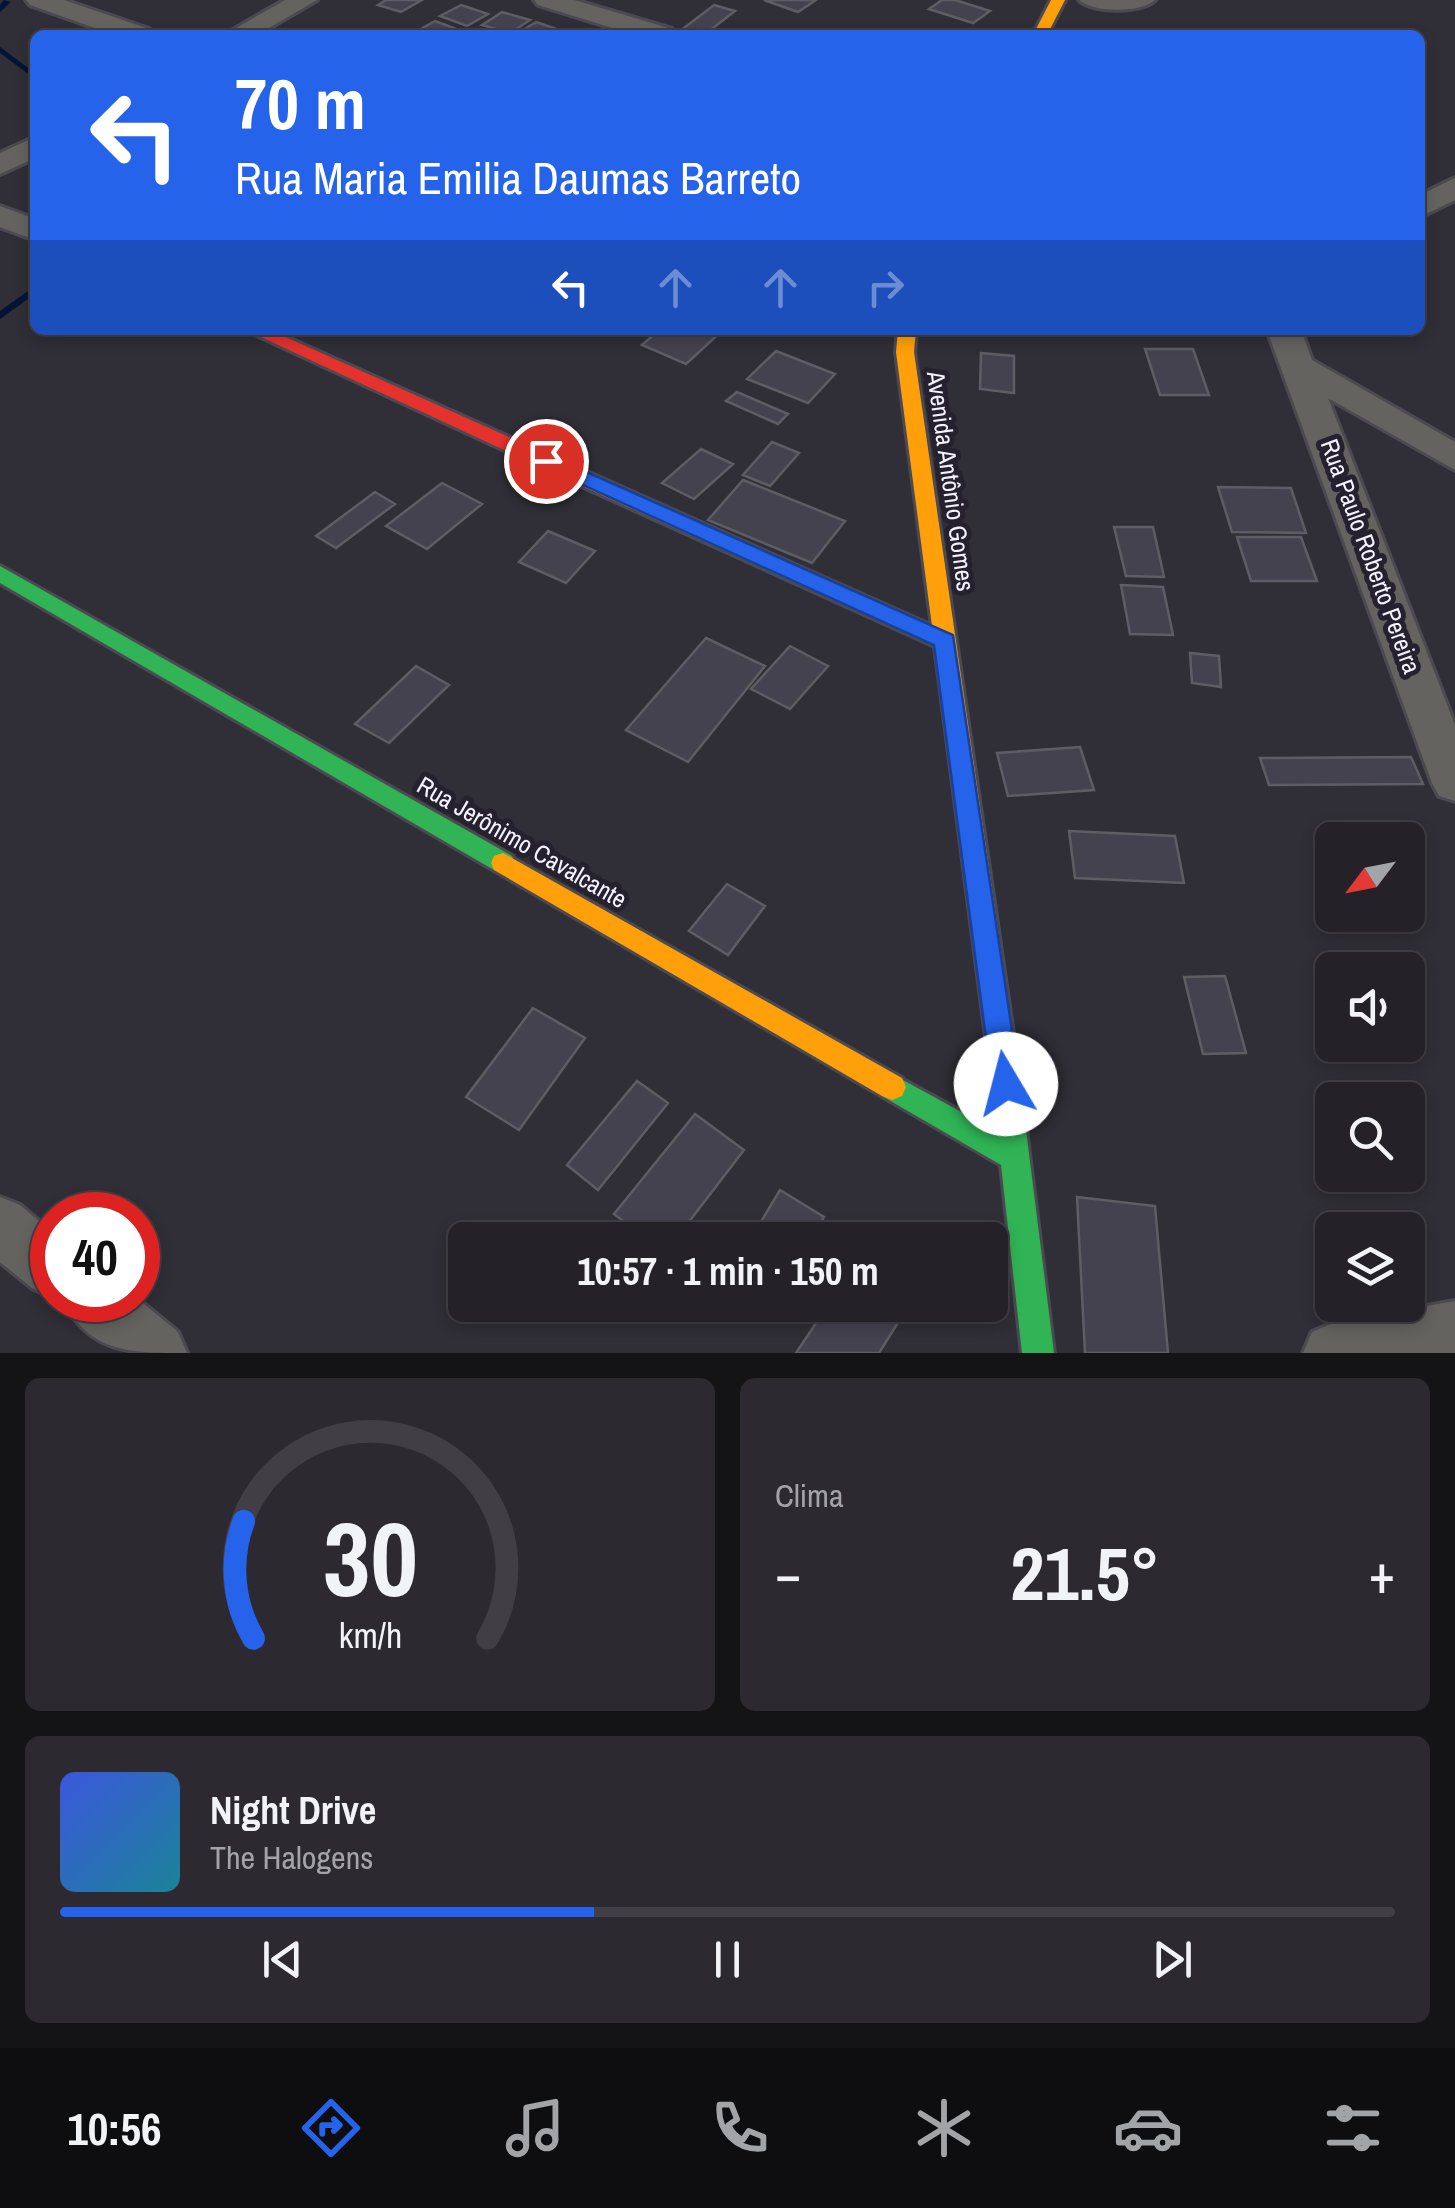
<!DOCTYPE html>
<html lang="pt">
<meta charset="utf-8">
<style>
:root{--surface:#242228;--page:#2c2a30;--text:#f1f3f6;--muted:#a3a4a8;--line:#413f45;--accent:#2563eb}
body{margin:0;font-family:"Archivo Narrow",sans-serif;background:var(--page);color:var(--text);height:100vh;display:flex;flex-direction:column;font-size:38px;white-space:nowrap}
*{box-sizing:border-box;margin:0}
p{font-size:32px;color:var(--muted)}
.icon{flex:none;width:55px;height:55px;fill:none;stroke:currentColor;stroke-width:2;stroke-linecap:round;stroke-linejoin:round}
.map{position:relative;height:1353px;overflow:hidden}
.sheet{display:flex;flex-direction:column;gap:25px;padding:25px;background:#141316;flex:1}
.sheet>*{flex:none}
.guide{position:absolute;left:30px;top:30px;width:1395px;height:305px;border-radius:15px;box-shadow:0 5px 15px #0003,0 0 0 2px var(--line);background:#2563eb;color:#fff;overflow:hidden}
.needle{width:65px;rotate:238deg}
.controls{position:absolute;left:1315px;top:822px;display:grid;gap:20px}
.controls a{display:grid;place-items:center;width:110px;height:110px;border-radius:15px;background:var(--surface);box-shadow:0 5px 15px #0003,0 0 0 2px var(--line);font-size:50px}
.speed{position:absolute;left:30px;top:1192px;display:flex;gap:20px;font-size:50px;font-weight:700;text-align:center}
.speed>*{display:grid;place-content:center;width:130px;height:130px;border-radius:50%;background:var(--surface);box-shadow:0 5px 15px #0003,0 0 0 2px var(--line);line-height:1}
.speed .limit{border:15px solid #d22;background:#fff;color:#111}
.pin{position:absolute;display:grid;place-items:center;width:85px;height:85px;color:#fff;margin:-42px;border:5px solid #fff;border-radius:50%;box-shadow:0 2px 10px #0007}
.me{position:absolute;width:110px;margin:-55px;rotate:352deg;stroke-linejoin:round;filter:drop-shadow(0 0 8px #0008)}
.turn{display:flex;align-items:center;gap:35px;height:210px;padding:0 40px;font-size:45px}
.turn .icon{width:130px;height:130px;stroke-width:2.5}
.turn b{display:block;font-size:70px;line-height:85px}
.lanes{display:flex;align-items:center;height:95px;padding:0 40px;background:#0003;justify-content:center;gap:50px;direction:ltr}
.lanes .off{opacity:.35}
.big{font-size:75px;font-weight:700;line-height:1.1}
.sheet .tile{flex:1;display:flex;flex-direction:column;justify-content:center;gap:15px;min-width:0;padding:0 35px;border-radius:15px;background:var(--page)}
.sheet .dial{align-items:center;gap:0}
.dial svg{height:260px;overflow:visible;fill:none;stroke:var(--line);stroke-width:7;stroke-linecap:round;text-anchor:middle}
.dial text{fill:var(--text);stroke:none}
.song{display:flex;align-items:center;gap:30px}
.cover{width:120px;height:120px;border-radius:15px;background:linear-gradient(135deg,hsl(230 70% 55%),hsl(190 70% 35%))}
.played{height:10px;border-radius:5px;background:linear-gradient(90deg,var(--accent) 40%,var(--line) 40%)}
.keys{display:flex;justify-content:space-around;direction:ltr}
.heat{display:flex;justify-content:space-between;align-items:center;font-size:55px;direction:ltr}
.sheet .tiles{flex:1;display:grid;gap:25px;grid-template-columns:1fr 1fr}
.tile:last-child{grid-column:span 2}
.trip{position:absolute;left:448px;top:1222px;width:560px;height:100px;border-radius:15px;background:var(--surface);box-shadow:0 5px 15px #0003,0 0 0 2px var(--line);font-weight:700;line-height:100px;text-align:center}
.tab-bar{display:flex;height:160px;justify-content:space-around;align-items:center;background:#0e0e10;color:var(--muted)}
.tab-bar .icon{width:70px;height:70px}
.tab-bar .selected{color:var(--accent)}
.tab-bar b{font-size:45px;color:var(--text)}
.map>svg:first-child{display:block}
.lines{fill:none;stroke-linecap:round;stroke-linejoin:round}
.stream{fill:#041438;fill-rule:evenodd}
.building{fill:#45424f;stroke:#5e5d63;stroke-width:2.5}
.street-casing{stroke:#4c4a51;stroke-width:6}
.fast-casing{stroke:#4c4a51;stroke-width:6}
.slow-casing{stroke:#4c4a51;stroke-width:6}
.jam-casing{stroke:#4c4a51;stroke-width:6}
.street{fill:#656360;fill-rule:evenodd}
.fast{fill:#30b455;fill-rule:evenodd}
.slow{fill:#ff9f0a;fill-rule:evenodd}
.jam{fill:#e5322d;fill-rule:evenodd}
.route{fill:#2563eb;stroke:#184099;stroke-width:2.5}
.labels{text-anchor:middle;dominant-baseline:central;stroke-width:10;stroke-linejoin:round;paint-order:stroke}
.street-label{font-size:25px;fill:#f5f3fd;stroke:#25212f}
</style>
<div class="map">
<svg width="1455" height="1353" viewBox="0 0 1455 1353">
<rect width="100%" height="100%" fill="#302e36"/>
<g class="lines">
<!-- stream -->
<path class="stream" d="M 4,0 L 11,2 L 0,12 L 0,5 Z
M 0,47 L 35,73 L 35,79 L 0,53 Z
M 35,286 L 35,294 L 0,319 L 0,311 Z"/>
</g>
<!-- building -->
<path class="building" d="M 386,0 L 422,0 L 401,12 L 378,5 Z
M 764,0 L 816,0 L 798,12 Z
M 942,0 L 955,0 L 990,11 L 973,23 L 929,9 Z
M 461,5 L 488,14 L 467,26 L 440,16 Z
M 714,5 L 735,11 L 704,35 L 680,31 Z
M 502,12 L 530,20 L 510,33 L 482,25 Z
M 435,21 L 459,30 L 450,35 L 410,35 Z
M 536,22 L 554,28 L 543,35 L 515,35 Z
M 659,330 L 723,330 L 686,364 L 642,345 Z
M 1145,349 L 1193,349 L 1209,395 L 1160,395 Z
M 776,351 L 835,374 L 808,403 L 747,379 Z
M 981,353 L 1014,356 L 1014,393 L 980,389 Z
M 737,392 L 788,414 L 778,424 L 726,401 Z
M 772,442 L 799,453 L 770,486 L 743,475 Z
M 701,449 L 733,464 L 694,499 L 662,483 Z
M 743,480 L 845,521 L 812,563 L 708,520 Z
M 442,483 L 482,504 L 427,549 L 386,526 Z
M 1218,487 L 1291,488 L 1306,533 L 1232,532 Z
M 375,492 L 395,504 L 336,548 L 316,536 Z
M 1114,527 L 1153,527 L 1164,577 L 1126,576 Z
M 548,531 L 595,551 L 566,583 L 519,562 Z
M 1237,537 L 1301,537 L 1317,581 L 1251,581 Z
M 1121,585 L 1163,587 L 1173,635 L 1130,634 Z
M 706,638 L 765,666 L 688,762 L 626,730 Z
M 790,646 L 828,666 L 790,709 L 751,689 Z
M 1190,653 L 1219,656 L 1221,687 L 1192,683 Z
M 416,666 L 449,685 L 389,743 L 355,724 Z
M 1080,747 L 1094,790 L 1008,796 L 997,753 Z
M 1411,757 L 1423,784 L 1269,785 L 1260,758 Z
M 1387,826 L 1393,840 L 1333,840 L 1328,827 Z
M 1069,831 L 1175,836 L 1184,883 L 1075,878 Z
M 727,884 L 765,906 L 728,955 L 689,931 Z
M 1225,976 L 1246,1053 L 1203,1054 L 1184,977 Z
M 533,1008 L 585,1038 L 519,1130 L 466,1097 Z
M 637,1081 L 668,1103 L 598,1190 L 567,1165 Z
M 695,1114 L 744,1150 L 675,1240 L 648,1240 L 614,1214 Z
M 780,1190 L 824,1217 L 811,1240 L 750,1240 Z
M 1077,1197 L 1155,1206 L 1168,1353 L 1085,1353 Z
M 828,1305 L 909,1305 L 879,1353 L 796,1353 Z"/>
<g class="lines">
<defs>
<path id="street" d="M 26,0 L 64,0 L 149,29 L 153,35 L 115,35 L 30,5 Z
M 285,0 L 317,0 L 257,35 L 224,35 Z
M 534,0 L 574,0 L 672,29 L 676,35 L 635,35 L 538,5 Z
M 1079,0 L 1155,0 C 1141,13 1093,13 1079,0 Z
M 35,137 L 35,158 L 0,174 L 0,153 Z
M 1455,178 L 1455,200 L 1420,217 L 1420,195 Z
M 0,206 L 35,219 L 35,240 L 0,227 Z
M 1267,330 L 1301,330 L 1312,360 L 1455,442 L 1455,470 L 1328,398 L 1455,725 L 1455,801 L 1439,796 L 1432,783 Z
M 0,1197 L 20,1205 L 52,1232 L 52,1297 L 32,1288 L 0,1262 Z
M 138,1299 L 178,1332 L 187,1353 C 130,1353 89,1353 63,1300 Z
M 1455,1301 L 1455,1353 L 1303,1353 L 1312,1332 L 1333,1323 Z"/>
<path id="fast" d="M 0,566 L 512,856 L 515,863 L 512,870 L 503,873 L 494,870 L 0,583 Z
M 1006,1069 L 1016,1073 L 1020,1082 L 1054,1353 L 1022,1353 L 1001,1165 L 882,1096 L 878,1087 L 882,1078 L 892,1074 L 998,1132 L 992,1082 L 996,1073 Z"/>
<path id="slow" d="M 1051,0 L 1065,0 L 1047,35 L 1033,35 Z
M 898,330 L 916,330 L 914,352 L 1020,1082 L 1016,1091 L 1006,1095 L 996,1091 L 992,1082 L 935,646 L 584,487 L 581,482 L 584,477 L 598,477 L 932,626 L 896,352 Z
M 503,853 L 902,1078 L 906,1087 L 902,1096 L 892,1100 L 882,1096 L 494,870 L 491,863 L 494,856 Z"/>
<path id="jam" d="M 246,330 L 270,330 L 598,477 L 601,482 L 598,487 L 584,487 Z"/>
</defs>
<!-- street casing -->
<use href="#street" class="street-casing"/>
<!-- fast casing -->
<use href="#fast" class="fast-casing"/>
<!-- slow casing -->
<use href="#slow" class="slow-casing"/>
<!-- jam casing -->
<use href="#jam" class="jam-casing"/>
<!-- street -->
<use href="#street" class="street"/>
<!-- fast -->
<use href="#fast" class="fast"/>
<!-- slow -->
<use href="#slow" class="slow"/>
<!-- jam -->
<use href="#jam" class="jam"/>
</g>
<!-- route -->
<path class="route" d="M 546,454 L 953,635 L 1020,1084 L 1016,1093 L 1006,1097 L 996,1093 L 992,1084 L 934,645 L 539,465 L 539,456 Z"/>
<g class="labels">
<!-- street labels -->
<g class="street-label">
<text transform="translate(951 481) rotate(82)">Avenida Antônio Gomes</text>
<text transform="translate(1371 556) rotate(70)">Rua Paulo Roberto Pereira</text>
<text transform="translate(522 842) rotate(30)">Rua Jerônimo Cavalcante</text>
</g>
</g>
</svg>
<div class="controls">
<a><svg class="needle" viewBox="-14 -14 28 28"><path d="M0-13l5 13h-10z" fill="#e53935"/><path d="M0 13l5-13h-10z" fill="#a3a4a8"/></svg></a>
<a><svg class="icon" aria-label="sound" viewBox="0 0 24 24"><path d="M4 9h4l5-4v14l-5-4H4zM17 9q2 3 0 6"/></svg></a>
<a><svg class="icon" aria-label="search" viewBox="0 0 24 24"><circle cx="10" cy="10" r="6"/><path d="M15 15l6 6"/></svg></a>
<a><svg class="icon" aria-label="layers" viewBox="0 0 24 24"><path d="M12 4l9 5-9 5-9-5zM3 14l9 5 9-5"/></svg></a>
</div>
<div class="speed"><div class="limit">40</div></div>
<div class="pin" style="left:546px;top:461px;background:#d93025"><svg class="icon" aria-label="arrive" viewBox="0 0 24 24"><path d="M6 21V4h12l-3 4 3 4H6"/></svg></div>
<svg class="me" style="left:1006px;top:1084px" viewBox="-20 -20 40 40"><circle r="19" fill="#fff"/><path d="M0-13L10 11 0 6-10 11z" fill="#2563eb"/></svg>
<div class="trip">10:57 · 1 min · 150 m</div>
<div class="guide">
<div class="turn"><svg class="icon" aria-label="left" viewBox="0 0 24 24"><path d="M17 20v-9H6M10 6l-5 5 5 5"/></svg><div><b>70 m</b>Rua Maria Emilia Daumas Barreto</div></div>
<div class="lanes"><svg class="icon" aria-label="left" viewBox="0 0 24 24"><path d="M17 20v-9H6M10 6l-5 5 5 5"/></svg><svg class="icon off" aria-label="ahead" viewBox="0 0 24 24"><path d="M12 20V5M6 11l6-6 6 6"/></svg><svg class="icon off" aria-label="ahead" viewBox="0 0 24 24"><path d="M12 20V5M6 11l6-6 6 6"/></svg><svg class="icon off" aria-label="right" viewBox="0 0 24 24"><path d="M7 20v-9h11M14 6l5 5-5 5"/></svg></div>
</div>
</div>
<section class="sheet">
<div class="tiles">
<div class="tile dial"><svg viewBox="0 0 100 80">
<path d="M14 69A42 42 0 1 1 86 69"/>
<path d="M14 69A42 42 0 0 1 11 33" stroke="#2563eb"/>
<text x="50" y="56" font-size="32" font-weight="700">30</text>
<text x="50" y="72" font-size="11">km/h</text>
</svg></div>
<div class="tile"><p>Clima</p>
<div class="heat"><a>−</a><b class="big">21.5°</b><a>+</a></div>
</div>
<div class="tile">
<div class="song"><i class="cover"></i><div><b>Night Drive</b><p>The Halogens</p></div></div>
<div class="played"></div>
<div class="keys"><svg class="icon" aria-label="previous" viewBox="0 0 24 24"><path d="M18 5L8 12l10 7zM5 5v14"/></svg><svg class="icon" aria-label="pause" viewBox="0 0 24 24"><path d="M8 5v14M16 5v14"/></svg><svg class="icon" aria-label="next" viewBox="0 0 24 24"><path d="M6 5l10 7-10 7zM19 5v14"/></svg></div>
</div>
</div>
</section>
<nav class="tab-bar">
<b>10:56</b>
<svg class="icon selected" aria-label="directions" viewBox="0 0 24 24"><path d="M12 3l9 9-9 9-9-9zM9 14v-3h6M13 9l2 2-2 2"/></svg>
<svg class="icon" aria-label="music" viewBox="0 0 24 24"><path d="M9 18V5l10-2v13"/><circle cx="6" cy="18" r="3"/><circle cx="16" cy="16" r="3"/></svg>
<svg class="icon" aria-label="phone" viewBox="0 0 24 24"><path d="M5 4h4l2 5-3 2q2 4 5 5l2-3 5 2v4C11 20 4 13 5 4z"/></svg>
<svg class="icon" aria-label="climate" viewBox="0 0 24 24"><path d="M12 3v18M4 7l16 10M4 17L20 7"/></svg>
<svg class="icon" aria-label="car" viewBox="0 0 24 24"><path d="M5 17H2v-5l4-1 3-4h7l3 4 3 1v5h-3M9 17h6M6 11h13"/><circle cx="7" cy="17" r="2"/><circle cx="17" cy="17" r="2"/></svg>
<svg class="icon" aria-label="filters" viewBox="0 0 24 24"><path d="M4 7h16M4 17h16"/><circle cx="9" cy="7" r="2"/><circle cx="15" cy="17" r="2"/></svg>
</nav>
